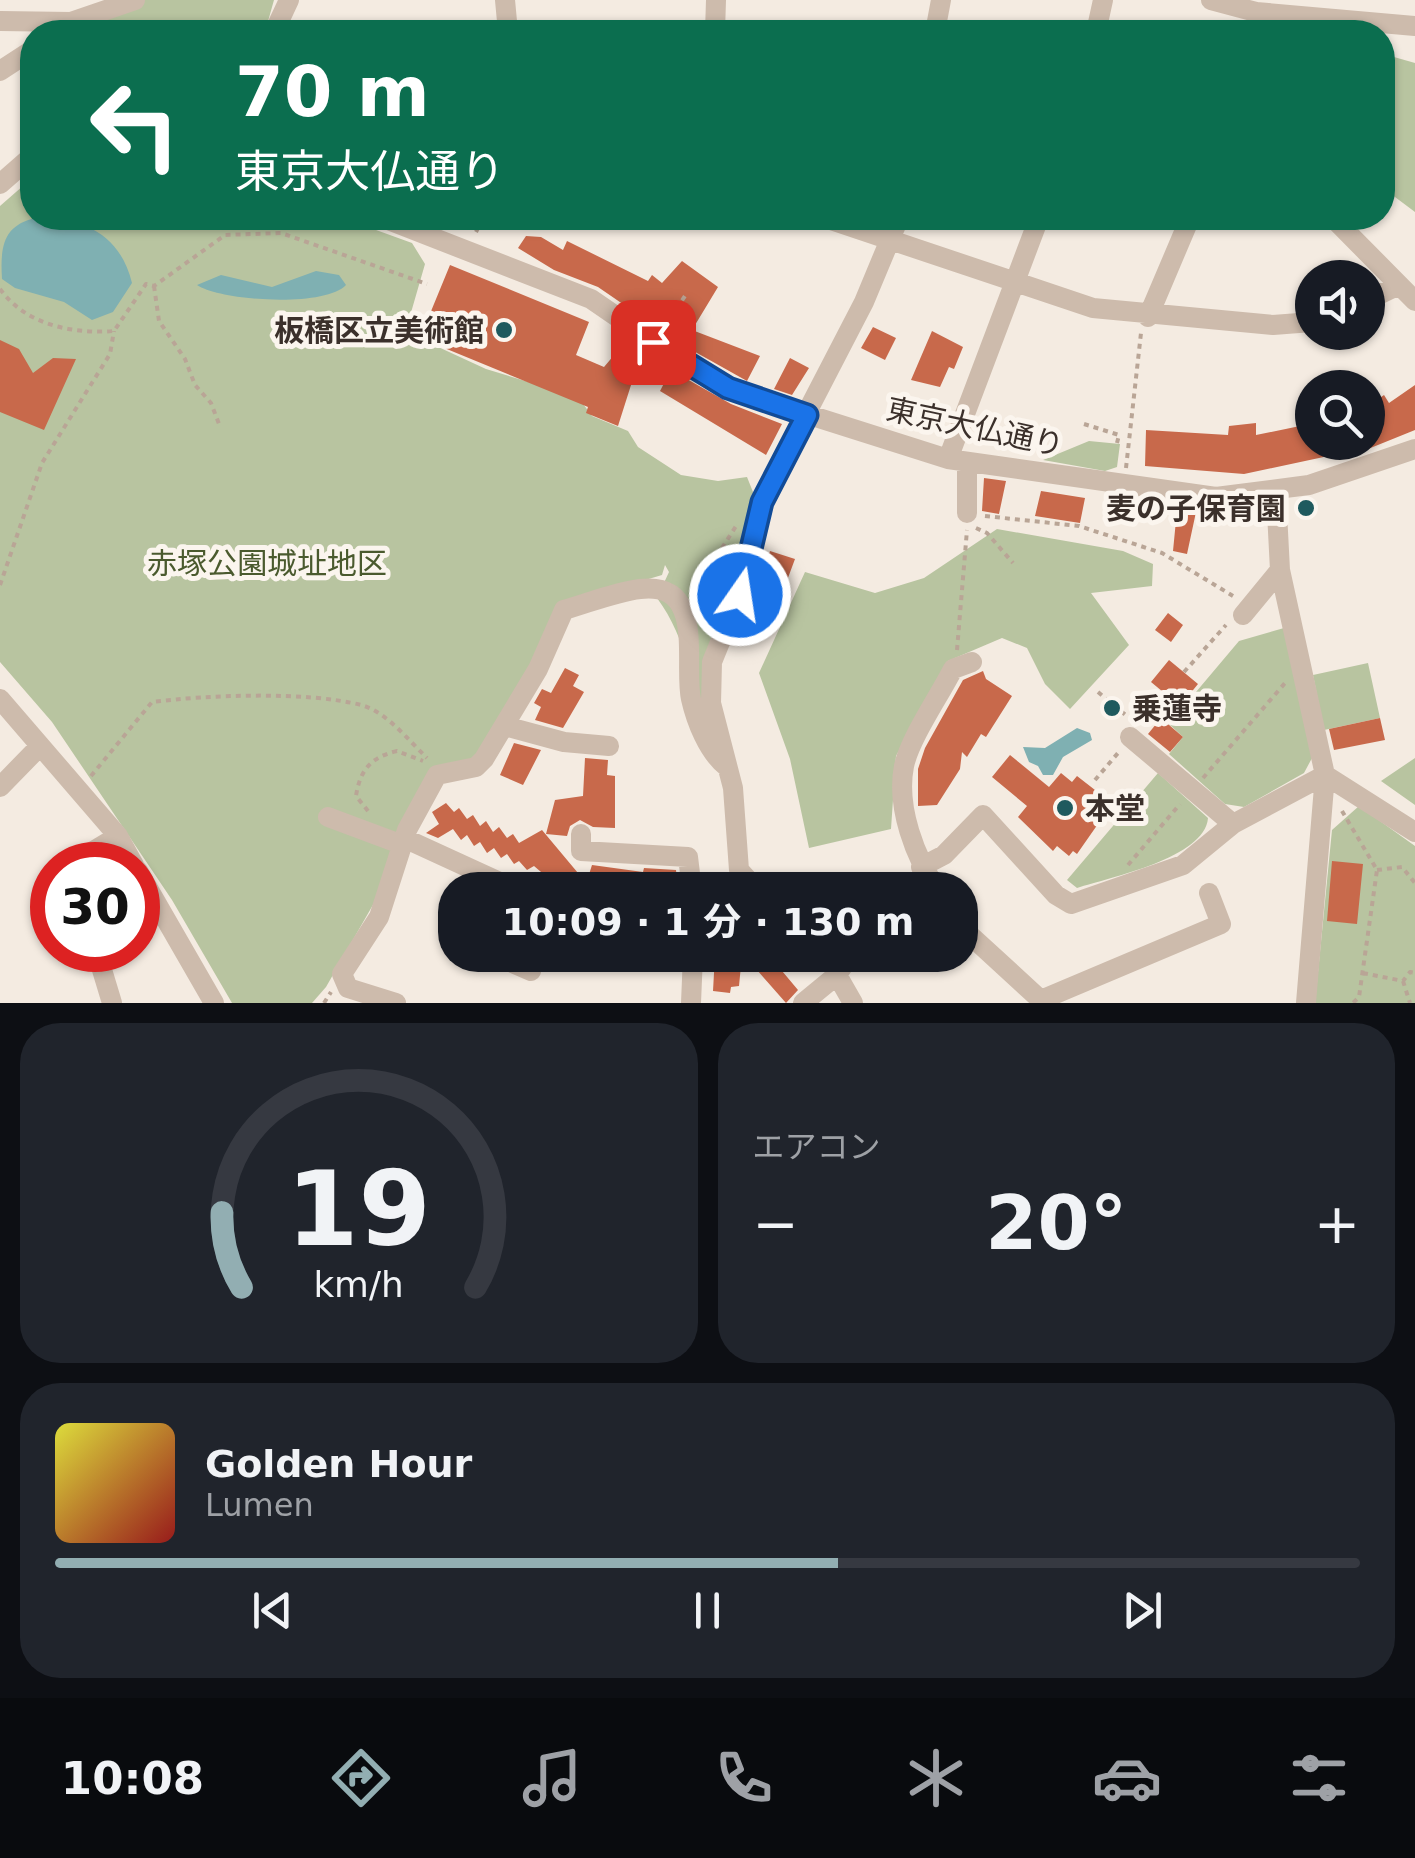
<!DOCTYPE html>
<html lang="ja">
<meta charset="utf-8">
<style>
:root{--surface:#171b24;--page:#20242c;--text:#f1f3f6;--muted:#9ea1a6;--line:#363941;--accent:#92aeb2}
body{margin:0;font-family:"DejaVu Sans","Noto Sans JP",sans-serif;background:var(--page);color:var(--text);height:100vh;display:flex;flex-direction:column;font-size:38px;white-space:nowrap}
*{box-sizing:border-box;margin:0}
p{font-size:32px;color:var(--muted)}
.icon{flex:none;width:55px;height:55px;fill:none;stroke:currentColor;stroke-width:2;stroke-linecap:round;stroke-linejoin:round}
.map{position:relative;height:1003px;overflow:hidden}
.panel{display:flex;flex-direction:column;gap:20px;padding:20px;background:#0d0f14;flex:1}
.panel>*{flex:none}
.guide{position:absolute;left:20px;top:20px;width:1375px;height:210px;border-radius:40px;box-shadow:0 2px 8px #0004;background:#0b6e4f;color:#fff;overflow:hidden}
.tools{position:absolute;left:1295px;top:260px;display:grid;gap:20px}
.tools a{display:grid;place-items:center;width:90px;height:90px;border-radius:50%;background:var(--surface);box-shadow:0 2px 8px #0004;font-size:50px}
.speed{position:absolute;left:30px;top:842px;display:flex;gap:20px;font-size:50px;font-weight:700;text-align:center}
.speed>*{display:grid;place-content:center;width:130px;height:130px;border-radius:50%;background:var(--surface);box-shadow:0 2px 8px #0004;line-height:1}
.speed .limit{border:15px solid #d22;background:#fff;color:#111}
.pin{position:absolute;display:grid;place-items:center;width:85px;height:85px;color:#fff;margin:-42px;border-radius:20px;box-shadow:0 5px 15px #0006}
.me{position:absolute;width:110px;margin:-55px;rotate:13deg;stroke-linejoin:round;filter:drop-shadow(0 0 8px #0008)}
.turn{display:flex;align-items:center;gap:35px;height:210px;padding:0 50px;font-size:45px}
.turn .icon{width:130px;height:130px;stroke-width:2.5}
.turn b{display:block;font-size:70px;line-height:85px}
.big{font-size:75px;font-weight:700;line-height:1.1}
.panel .widget{flex:1;display:flex;flex-direction:column;justify-content:center;gap:15px;min-width:0;padding:0 35px;border-radius:40px;background:var(--page)}
.panel .dial{align-items:center;gap:0}
.dial svg{height:260px;overflow:visible;fill:none;stroke:var(--line);stroke-width:7;stroke-linecap:round;text-anchor:middle}
.dial text{fill:var(--text);stroke:none}
.song{display:flex;align-items:center;gap:30px}
.cover{width:120px;height:120px;border-radius:15px;background:linear-gradient(135deg,hsl(60 70% 55%),hsl(0 70% 35%))}
.played{height:10px;border-radius:5px;background:linear-gradient(90deg,var(--accent) 60%,var(--line) 60%)}
.keys{display:flex;justify-content:space-around;direction:ltr}
.heat{display:flex;justify-content:space-between;align-items:center;font-size:55px;direction:ltr}
.panel .tiles{flex:1;display:grid;gap:20px;grid-template-columns:1fr 1fr}
.widget:last-child{grid-column:span 2}
.trip{position:absolute;left:438px;top:872px;width:540px;height:100px;border-radius:40px;background:var(--surface);box-shadow:0 2px 8px #0004;font-weight:700;line-height:100px;text-align:center}
.menu{display:flex;height:160px;justify-content:space-around;align-items:center;background:#090b0e;color:var(--muted)}
.menu .icon{width:70px;height:70px}
.menu .active{color:var(--accent)}
.menu b{font-size:45px;color:var(--text)}
.map>svg:first-child{display:block}
.green{fill:#b8c4a0}
.water{fill:#7fb0b2}
.building{fill:#c8694b}
.lines{fill:none;stroke-linecap:round;stroke-linejoin:round}
.path{stroke:#b9a596;stroke-width:4;stroke-dasharray:5 5;stroke-linecap:butt}
.minor{stroke:#cdbbac;stroke-width:20}
.route-casing{stroke:#114b97;stroke-width:25}
.route{stroke:#1a73e8;stroke-width:18}
.poi-dot{fill:#1f5a5e;stroke:#fbf5ee;stroke-width:4}
.labels{text-anchor:middle;dominant-baseline:central;stroke-width:10;stroke-linejoin:round;paint-order:stroke}
.poi-label{font-size:30px;font-weight:bold;fill:#3b302b;stroke:#fbf5ee;text-anchor:end}
.street-label{font-size:30px;fill:#3b302b;stroke:#fbf5ee}
.park-label{font-size:30px;fill:#4a5a2e;stroke:#fbf5ee}
</style>
<div class="map">
<svg width="1415" height="1003" viewBox="0 0 1415 1003">
<rect width="100%" height="100%" fill="#f4ebe1"/>
<!-- green -->
<path class="green" d="M 129,0 L 274,0 L 265,32 L 78,32 Z
M 1387,55 L 1415,63 L 1415,212 L 1383,188 L 1382,67 Z
M 32,178 L 32,218 L 343,218 L 412,243 L 425,264 L 408,323 L 410,334 L 486,369 L 578,397 L 592,416 L 628,431 L 638,447 L 681,475 L 718,481 L 747,477 L 755,497 L 705,740 C 694,690 688,640 657,598 L 669,572 L 665,565 L 662,575 L 558,606 L 527,672 L 474,761 L 454,763 L 326,987 L 312,1003 L 232,1003 L 172,900 L 52,722 L 0,662 L 0,206 Z
M 1089,441 L 1120,444 L 1117,467 L 1105,471 L 1043,460 Z
M 997,529 L 1123,551 L 1153,564 L 1152,586 L 1091,593 L 1129,645 L 1070,709 L 1045,684 L 1027,648 L 1002,638 L 948,661 L 896,756 L 891,829 L 809,848 L 790,759 L 759,673 L 805,572 L 875,593 L 924,578 Z
M 1284,628 L 1312,758 L 1304,773 L 1244,807 L 1225,804 L 1169,754 L 1183,737 L 1169,724 L 1239,641 Z
M 1368,663 L 1380,718 L 1324,730 L 1313,675 Z
M 1415,758 L 1415,805 L 1381,781 Z
M 1158,773 L 1208,818 C 1205,858 1111,877 1077,888 L 1067,880 Z
M 1359,806 L 1415,846 L 1415,1003 L 1315,1003 L 1332,830 Z"/>
<!-- water -->
<path class="water" d="M 36,218 C 83,217 120,234 132,283 L 113,312 L 92,320 L 64,302 L 15,288 L 2,279 C 0,247 3,225 36,218 Z
M 316,271 L 339,275 L 346,285 C 324,308 221,301 197,285 L 221,275 L 272,287 Z
M 1077,728 L 1090,733 L 1092,740 L 1063,757 L 1053,775 L 1043,775 L 1038,766 L 1029,762 L 1023,747 L 1045,748 Z"/>
<!-- building -->
<path class="building" d="M 526,236 L 541,237 L 563,250 L 567,241 L 648,281 L 652,275 L 662,283 L 682,261 L 718,287 L 692,330 L 760,356 L 747,381 L 681,344 L 598,287 L 554,270 L 518,248 Z
M 450,265 L 589,322 L 576,355 L 604,367 L 615,354 L 638,363 L 618,426 L 586,413 L 588,407 L 420,338 Z
M 873,327 L 896,338 L 885,360 L 861,348 Z
M 932,331 L 963,347 L 954,369 L 949,367 L 940,387 L 911,380 Z
M 0,340 L 19,349 L 33,373 L 53,358 L 76,359 L 44,430 L 0,412 Z
M 790,358 L 809,368 L 792,395 L 774,389 Z
M 671,370 L 731,404 L 782,424 L 766,455 L 660,391 Z
M 1415,385 L 1415,430 L 1368,449 L 1368,406 L 1384,395 L 1389,403 Z
M 1256,423 L 1256,435 L 1300,426 L 1304,438 L 1312,431 L 1312,442 L 1360,442 L 1361,449 L 1244,474 L 1145,466 L 1146,430 L 1228,435 L 1229,426 Z
M 984,478 L 1006,481 L 999,514 L 982,511 Z
M 1041,491 L 1085,498 L 1080,523 L 1035,516 Z
M 1177,510 L 1196,512 L 1187,554 L 1173,551 Z
M 770,551 L 795,559 L 779,602 L 755,593 Z
M 1168,613 L 1183,625 L 1171,642 L 1155,630 Z
M 1169,660 L 1198,684 L 1180,706 L 1151,682 Z
M 565,668 L 579,675 L 573,686 L 584,692 L 563,728 L 535,720 L 541,707 L 534,703 L 542,689 L 551,693 Z
M 983,671 L 986,679 L 1012,696 L 986,737 L 981,734 L 967,757 L 962,752 L 960,769 L 937,805 L 918,806 L 918,769 L 925,748 L 963,680 Z
M 1161,718 L 1183,737 L 1170,752 L 1148,734 Z
M 1380,718 L 1385,740 L 1334,750 L 1329,729 Z
M 514,743 L 541,750 L 523,785 L 500,775 Z
M 1010,755 L 1049,787 L 1061,773 L 1072,782 L 1077,776 L 1104,797 L 1099,804 L 1107,811 L 1077,854 L 1073,851 L 1069,856 L 1057,846 L 1053,851 L 1018,817 L 1027,806 L 992,777 Z
M 585,758 L 608,760 L 607,775 L 615,776 L 615,828 L 593,827 L 580,820 L 570,826 L 567,836 L 546,834 L 555,800 L 583,796 Z
M 446,803 L 454,812 L 459,808 L 467,819 L 473,815 L 480,826 L 486,821 L 493,832 L 499,827 L 507,838 L 513,834 L 519,843 L 542,830 L 583,879 L 564,875 L 554,883 L 534,866 L 527,870 L 519,861 L 514,864 L 507,854 L 501,858 L 494,848 L 487,853 L 480,842 L 474,846 L 467,835 L 461,840 L 453,829 L 438,838 L 426,833 L 439,824 L 432,812 Z
M 1332,861 L 1363,864 L 1357,924 L 1327,921 Z
M 592,865 L 643,872 L 644,868 L 676,870 L 678,890 L 615,886 L 614,890 L 584,890 Z
M 715,955 L 742,955 L 739,986 L 731,987 L 730,993 L 713,991 Z
M 772,959 L 798,990 L 786,1003 L 757,970 Z"/>
<g class="lines">
<!-- path -->
<path class="path" d="M 476,232 L 483,218
M 154,286 L 159,321 L 185,359 L 195,385 L 211,403 L 219,424
M 0,289 C 26,325 72,334 114,331 L 146,284 L 154,286 L 225,235 L 281,233 L 427,284
M 665,325 L 685,296
M 1084,424 L 1119,435 L 1117,443
M 1126,468 L 1141,333
M 985,516 L 1079,526 L 1162,553 L 1233,596
M 976,528 L 987,533 L 1013,563
M 0,585 L 42,463 L 110,354 L 114,331
M 695,590 L 738,523
M 957,650 L 967,530
M 1184,672 L 1226,625
M 1098,692 L 1128,717
M 1143,722 L 1165,694
M 91,776 L 152,702 C 207,695 307,691 361,705 C 387,712 408,740 427,758
M 1203,778 L 1285,683
M 1095,780 L 1118,753
M 368,811 L 356,796 C 360,770 371,757 397,751 L 423,761
M 1342,811 L 1377,870 L 1359,997 L 1353,1003
M 1128,865 L 1180,804
M 1377,870 L 1402,867 L 1415,883
M 1363,973 L 1403,981 L 1410,972 L 1415,973
M 1403,981 L 1410,1003
M 324,1003 L 331,992"/>
<!-- minor -->
<path class="minor" d="M 505,0 L 508,32
M 1211,0 L 1256,12 L 1415,26
M 0,21 L 71,22 L 135,0
M 274,32 L 289,0
M 715,32 L 716,0
M 935,32 L 941,0
M 1096,32 L 1103,0
M 0,71 L 32,50
M 0,184 L 32,156
M 383,218 L 591,299 L 674,356 L 737,392 L 948,459 L 1216,497 L 1309,485 L 1415,449
M 825,218 L 1093,308 L 1273,325 L 1312,322
M 1333,218 L 1415,301
M 1368,300 L 1399,285
M 1148,317 L 1190,218
M 948,459 L 1039,218
M 967,462 L 967,513
M 1276,493 L 1280,570 L 1325,775 L 1306,1003
M 1243,615 L 1280,570
M 0,699 L 118,836 L 134,865
M 505,726 L 564,742 L 609,746
M 1130,737 L 1233,824
M 1325,775 L 1415,832
M 0,787 L 40,746
M 328,817 L 403,845
M 581,834 L 581,851 L 688,857 L 692,890
M 406,839 L 517,890
M 70,865 L 118,836
M 921,867 L 944,855 L 983,815 L 1056,895 L 1071,904 L 1183,865 L 1233,824 L 1325,775
M 138,871 L 214,1003
M 768,890 L 749,881 L 739,870 L 733,788 L 711,703 L 712,662 L 746,578 L 761,501 L 864,302 L 899,218
M 938,890 C 915,858 896,807 904,766 C 910,738 940,695 953,669 L 972,662
M 960,926 L 1044,1003
M 96,950 L 112,1003
M 494,955 L 531,971
M 837,975 L 853,1003
M 1041,1000 L 1221,924 L 1209,893
M 396,1003 L 348,988 L 342,974 L 379,917 L 407,830 L 437,775 L 476,767 L 484,759 L 538,669 L 564,610 C 589,603 615,592 640,589 C 707,581 683,664 691,699 C 696,721 708,752 726,766
M 691,1003 L 693,955
M 803,1003 L 837,975 L 850,955"/>
</g>
<g class="lines">
<defs>
<path id="route" d="M 653,342 L 728,388 L 807,415 L 762,502 L 740,595"/>
</defs>
<!-- route casing -->
<use href="#route" class="route-casing"/>
<!-- route -->
<use href="#route" class="route"/>
</g>
<!-- markers -->
<g class="poi-dot">
<circle cx="504" cy="330" r="10"/>
<circle cx="1306" cy="508" r="10"/>
<circle cx="1112" cy="708" r="10"/>
<circle cx="1065" cy="808" r="10"/>
</g>
<g class="labels">
<!-- poi labels -->
<g class="poi-label">
<text x="484" y="330">板橋区立美術館</text>
<text x="1286" y="508">麦の子保育園</text>
<text x="1132" y="708" text-anchor="start">乗蓮寺</text>
<text x="1085" y="808" text-anchor="start">本堂</text>
</g>
<!-- street labels -->
<g class="street-label">
<text transform="translate(975 427) rotate(12)">東京大仏通り</text>
</g>
<!-- park labels -->
<g class="park-label">
<text x="267" y="563">赤塚公園城址地区</text>
</g>
</g>
</svg>
<div class="tools">
<a><svg class="icon" aria-label="sound" viewBox="0 0 24 24"><path d="M4 9h4l5-4v14l-5-4H4zM17 9q2 3 0 6"/></svg></a>
<a><svg class="icon" aria-label="search" viewBox="0 0 24 24"><circle cx="10" cy="10" r="6"/><path d="M15 15l6 6"/></svg></a>
</div>
<div class="speed"><div class="limit">30</div></div>
<div class="pin" style="left:653px;top:342px;background:#d93025"><svg class="icon" aria-label="arrive" viewBox="0 0 24 24"><path d="M6 21V4h12l-3 4 3 4H6"/></svg></div>
<svg class="me" style="left:740px;top:595px" viewBox="-20 -20 40 40"><circle r="17" fill="#1a73e8" stroke="#fff" stroke-width="3"/><path d="M0-11L8 9 0 5-8 9z" fill="#fff"/></svg>
<div class="trip">10:09 · 1 分 · 130 m</div>
<div class="guide">
<div class="turn"><svg class="icon" aria-label="left" viewBox="0 0 24 24"><path d="M17 20v-9H6M10 6l-5 5 5 5"/></svg><div><b>70 m</b>東京大仏通り</div></div>
</div>
</div>
<section class="panel">
<div class="tiles">
<div class="widget dial"><svg viewBox="0 0 100 80">
<path d="M14 69A42 42 0 1 1 86 69"/>
<path d="M14 69A42 42 0 0 1 8 46" stroke="#92aeb2"/>
<text x="50" y="56" font-size="32" font-weight="700">19</text>
<text x="50" y="72" font-size="11">km/h</text>
</svg></div>
<div class="widget"><p>エアコン</p>
<div class="heat"><a>−</a><b class="big">20°</b><a>+</a></div>
</div>
<div class="widget">
<div class="song"><i class="cover"></i><div><b>Golden Hour</b><p>Lumen</p></div></div>
<div class="played"></div>
<div class="keys"><svg class="icon" aria-label="previous" viewBox="0 0 24 24"><path d="M18 5L8 12l10 7zM5 5v14"/></svg><svg class="icon" aria-label="pause" viewBox="0 0 24 24"><path d="M8 5v14M16 5v14"/></svg><svg class="icon" aria-label="next" viewBox="0 0 24 24"><path d="M6 5l10 7-10 7zM19 5v14"/></svg></div>
</div>
</div>
</section>
<nav class="menu">
<b>10:08</b>
<svg class="icon active" aria-label="directions" viewBox="0 0 24 24"><path d="M12 3l9 9-9 9-9-9zM9 14v-3h6M13 9l2 2-2 2"/></svg>
<svg class="icon" aria-label="music" viewBox="0 0 24 24"><path d="M9 18V5l10-2v13"/><circle cx="6" cy="18" r="3"/><circle cx="16" cy="16" r="3"/></svg>
<svg class="icon" aria-label="phone" viewBox="0 0 24 24"><path d="M5 4h4l2 5-3 2q2 4 5 5l2-3 5 2v4C11 20 4 13 5 4z"/></svg>
<svg class="icon" aria-label="climate" viewBox="0 0 24 24"><path d="M12 3v18M4 7l16 10M4 17L20 7"/></svg>
<svg class="icon" aria-label="car" viewBox="0 0 24 24"><path d="M5 17H2v-5l4-1 3-4h7l3 4 3 1v5h-3M9 17h6M6 11h13"/><circle cx="7" cy="17" r="2"/><circle cx="17" cy="17" r="2"/></svg>
<svg class="icon" aria-label="filters" viewBox="0 0 24 24"><path d="M4 7h16M4 17h16"/><circle cx="9" cy="7" r="2"/><circle cx="15" cy="17" r="2"/></svg>
</nav>
